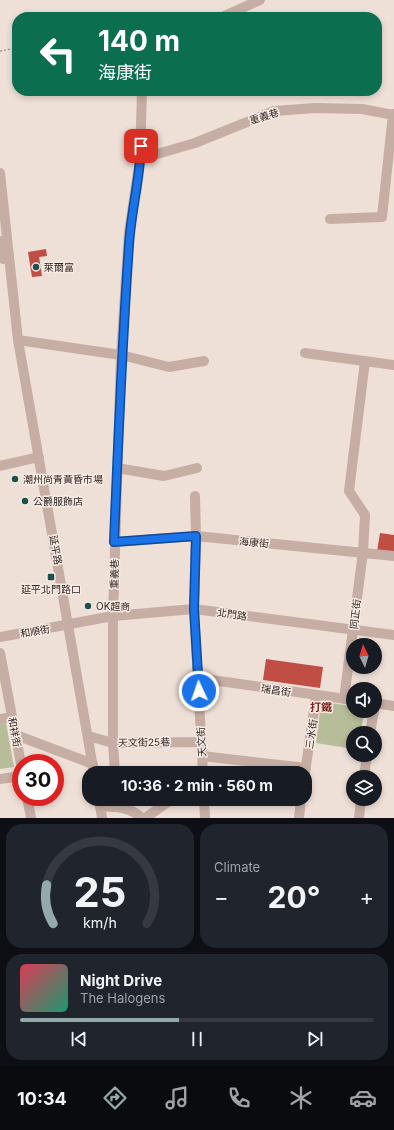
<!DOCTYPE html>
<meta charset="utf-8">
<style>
:root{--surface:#171b24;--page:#20242c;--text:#f1f3f6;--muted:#9ea1a6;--line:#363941;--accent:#92aaaa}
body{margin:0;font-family:Inter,"Noto Sans TC",sans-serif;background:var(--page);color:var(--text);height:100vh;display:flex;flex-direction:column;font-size:15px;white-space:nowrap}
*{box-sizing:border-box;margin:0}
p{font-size:13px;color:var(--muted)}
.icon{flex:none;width:22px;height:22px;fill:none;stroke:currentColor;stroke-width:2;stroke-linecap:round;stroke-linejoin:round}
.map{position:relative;height:818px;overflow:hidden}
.drawer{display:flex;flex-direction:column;gap:6px;padding:6px;background:#0d0f14;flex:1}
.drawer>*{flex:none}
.banner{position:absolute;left:12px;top:12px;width:370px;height:84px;border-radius:16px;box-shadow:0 2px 6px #0003;background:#0b6e4f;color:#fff;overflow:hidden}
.needle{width:26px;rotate:355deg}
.buttons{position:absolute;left:346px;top:638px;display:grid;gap:8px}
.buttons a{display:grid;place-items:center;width:36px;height:36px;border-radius:50%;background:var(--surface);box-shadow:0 2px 6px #0003;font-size:20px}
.speed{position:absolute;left:12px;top:754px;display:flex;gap:8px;font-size:20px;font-weight:700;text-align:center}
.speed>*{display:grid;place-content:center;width:52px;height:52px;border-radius:50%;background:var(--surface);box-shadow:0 2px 6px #0003;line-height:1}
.speed .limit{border:6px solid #d22;background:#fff;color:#111}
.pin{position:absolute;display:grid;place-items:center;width:34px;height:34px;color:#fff;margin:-17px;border-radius:8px;box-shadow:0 2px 6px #0006}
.me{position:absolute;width:44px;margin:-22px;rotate:357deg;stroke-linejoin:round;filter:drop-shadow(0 0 3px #0008)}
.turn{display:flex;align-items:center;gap:14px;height:84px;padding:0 20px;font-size:18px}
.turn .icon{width:52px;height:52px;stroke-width:2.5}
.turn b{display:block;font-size:28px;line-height:34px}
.big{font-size:30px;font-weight:700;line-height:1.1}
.drawer .widget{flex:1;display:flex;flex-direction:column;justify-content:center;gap:6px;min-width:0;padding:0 14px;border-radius:16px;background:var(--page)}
.drawer .dial{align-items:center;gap:0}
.dial svg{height:104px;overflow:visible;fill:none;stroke:var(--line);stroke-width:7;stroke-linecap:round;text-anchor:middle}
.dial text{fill:var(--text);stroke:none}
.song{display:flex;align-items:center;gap:12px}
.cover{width:48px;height:48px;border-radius:6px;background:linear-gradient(135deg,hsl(350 70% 55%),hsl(160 70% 35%))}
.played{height:4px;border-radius:2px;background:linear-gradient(90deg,var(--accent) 45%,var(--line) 45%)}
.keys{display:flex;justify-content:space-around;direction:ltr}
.heat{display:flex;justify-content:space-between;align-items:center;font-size:22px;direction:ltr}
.drawer .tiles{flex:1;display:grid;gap:6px;grid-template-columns:1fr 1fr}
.widget:last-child{grid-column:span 2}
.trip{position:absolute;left:82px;top:766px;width:230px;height:40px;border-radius:16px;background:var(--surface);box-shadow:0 2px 6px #0003;font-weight:700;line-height:40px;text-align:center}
.tab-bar{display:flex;height:64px;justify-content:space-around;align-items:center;background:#090b0e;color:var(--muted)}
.tab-bar .icon{width:28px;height:28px}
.tab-bar .active{color:var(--accent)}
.tab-bar b{font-size:18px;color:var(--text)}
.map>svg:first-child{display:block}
.green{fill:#b7bd98}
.building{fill:#c04e44}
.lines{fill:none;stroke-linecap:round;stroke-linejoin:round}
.path{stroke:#b2988f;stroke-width:1.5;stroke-dasharray:2 2;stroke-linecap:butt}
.minor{stroke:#c6aea4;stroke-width:10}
.route-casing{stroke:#114b97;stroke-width:10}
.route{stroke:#1a73e8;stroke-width:7}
.poi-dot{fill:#1d514c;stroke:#f8ebe3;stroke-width:1.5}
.labels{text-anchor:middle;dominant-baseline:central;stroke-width:3;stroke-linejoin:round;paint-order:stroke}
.street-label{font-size:10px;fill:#322725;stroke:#f8ebe3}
.poi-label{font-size:10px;fill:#322725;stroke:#f8ebe3;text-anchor:start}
.neighbourhood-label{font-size:11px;font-weight:bold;fill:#7d2922;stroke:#f8ebe3}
</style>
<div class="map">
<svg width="394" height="818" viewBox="0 0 394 818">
<rect width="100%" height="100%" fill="#efe0d7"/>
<!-- green -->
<path class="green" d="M 321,702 L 353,706 L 353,711 L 364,711 L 361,733 L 353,733 L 353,749 L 316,743 Z
M 6,723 L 14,767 L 0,769 L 0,724 Z"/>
<!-- building -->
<path class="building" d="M 46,249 L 47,256 L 39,257 L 42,276 L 32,277 L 28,252 Z
M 380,533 L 394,535 L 394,555 L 377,552 Z
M 266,659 L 323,667 L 320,688 L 263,680 Z"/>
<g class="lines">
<!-- path -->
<path class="path" d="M 0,51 L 17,48"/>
<!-- minor -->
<path class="minor" d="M 222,17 L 260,0
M 140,159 L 195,143 L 274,111 L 315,108 L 362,109 L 394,115
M 0,173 L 18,340 L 94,773
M 330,219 L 382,217 L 393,114
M 0,241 L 3,259
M 18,340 L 121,355 L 169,367 L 204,361
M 305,353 L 394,365
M 0,466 L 39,457
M 117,468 L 164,476 L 197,468
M 195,496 L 196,536 L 194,609 L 203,773
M 114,542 L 196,536 L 394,556
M 0,637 L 113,616 L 194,609 L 394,635
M 0,653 L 21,764
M 198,678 L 353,700
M 344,699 L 363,552 L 365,515 L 349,491 L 365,361
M 375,703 L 394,706
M 0,719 L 12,717
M 370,733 L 374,711
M 16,735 L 93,764
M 88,736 L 113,743 L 201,742
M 202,756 L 306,768
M 115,773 L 113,743 L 113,616 L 121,355 L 129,232 L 140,159 L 142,91
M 305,773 L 316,696
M 364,777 L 367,755
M 0,779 L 21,776
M 27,797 L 31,818
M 99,799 L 102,818
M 204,799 L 205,818
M 100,807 C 116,806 130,807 142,818
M 145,818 L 168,802 L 178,799
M 299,818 L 301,799
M 359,818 L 361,799"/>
</g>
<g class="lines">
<defs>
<path id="route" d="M 141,146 C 140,179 131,212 129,245 C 122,344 118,443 114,542 L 196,536 L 194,609 L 199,691"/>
</defs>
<!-- route casing -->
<use href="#route" class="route-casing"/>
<!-- route -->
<use href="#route" class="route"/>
</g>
<!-- markers -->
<g class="poi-dot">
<circle cx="36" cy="267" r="4"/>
<circle cx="15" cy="479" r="4"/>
<circle cx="25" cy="501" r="4"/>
<rect x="47" y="573" width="8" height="8" rx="2"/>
<circle cx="88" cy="606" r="4"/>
</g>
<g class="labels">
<!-- street labels -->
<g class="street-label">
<text transform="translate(264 116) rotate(-17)">重義巷</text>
<text transform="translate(254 542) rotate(5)">海康街</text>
<text transform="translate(56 550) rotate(80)">延平路</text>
<text transform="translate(114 574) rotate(-89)">重義巷</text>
<text transform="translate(232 614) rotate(8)">北門路</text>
<text transform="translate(355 614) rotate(-83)">同正街</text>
<text transform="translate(35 631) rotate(-10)">和順街</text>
<text transform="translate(276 690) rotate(8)">瑞昌街</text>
<text transform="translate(15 732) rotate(79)">和祥街</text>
<text transform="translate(311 734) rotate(-82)">三水街</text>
<text transform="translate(144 742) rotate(-1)">天文街25巷</text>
<text transform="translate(201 742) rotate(-93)">天文街</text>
</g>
<!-- poi labels -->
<g class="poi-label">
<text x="44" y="267">萊爾富</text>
<text x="23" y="479">潮州尚青黃昏市場</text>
<text x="33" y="501">公爵服飾店</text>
<text x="51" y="589" text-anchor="middle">延平北門路口</text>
<text x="96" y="606">OK超商</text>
</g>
<!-- neighbourhood labels -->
<g class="neighbourhood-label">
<text x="321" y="707">打鐵</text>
</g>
</g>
</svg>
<div class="buttons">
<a><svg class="needle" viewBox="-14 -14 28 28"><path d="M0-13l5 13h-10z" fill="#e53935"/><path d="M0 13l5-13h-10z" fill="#9ea1a6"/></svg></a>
<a><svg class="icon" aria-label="sound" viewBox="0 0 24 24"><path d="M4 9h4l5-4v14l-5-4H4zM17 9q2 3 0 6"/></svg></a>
<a><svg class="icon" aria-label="search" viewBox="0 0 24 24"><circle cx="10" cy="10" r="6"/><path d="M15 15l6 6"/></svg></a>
<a><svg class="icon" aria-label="layers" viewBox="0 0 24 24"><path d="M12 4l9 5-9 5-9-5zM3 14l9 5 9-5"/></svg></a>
</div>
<div class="speed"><div class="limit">30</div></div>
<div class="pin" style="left:141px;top:146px;background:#d93025"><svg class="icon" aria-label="arrive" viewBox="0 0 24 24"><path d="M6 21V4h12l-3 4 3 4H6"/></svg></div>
<svg class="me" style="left:199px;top:691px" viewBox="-20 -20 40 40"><circle r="17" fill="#1a73e8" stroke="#fff" stroke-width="3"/><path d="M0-11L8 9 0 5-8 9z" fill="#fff"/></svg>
<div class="trip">10:36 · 2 min · 560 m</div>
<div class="banner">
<div class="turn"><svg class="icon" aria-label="left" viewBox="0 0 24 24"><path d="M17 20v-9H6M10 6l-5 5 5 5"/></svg><div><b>140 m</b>海康街</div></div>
</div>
</div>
<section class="drawer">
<div class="tiles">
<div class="widget dial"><svg viewBox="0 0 100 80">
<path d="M14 69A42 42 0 1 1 86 69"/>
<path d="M14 69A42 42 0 0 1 9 39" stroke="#92aaaa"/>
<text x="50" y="56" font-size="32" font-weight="700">25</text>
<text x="50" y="72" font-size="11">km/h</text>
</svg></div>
<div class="widget"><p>Climate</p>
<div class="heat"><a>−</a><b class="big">20°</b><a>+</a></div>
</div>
<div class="widget">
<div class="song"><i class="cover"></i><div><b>Night Drive</b><p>The Halogens</p></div></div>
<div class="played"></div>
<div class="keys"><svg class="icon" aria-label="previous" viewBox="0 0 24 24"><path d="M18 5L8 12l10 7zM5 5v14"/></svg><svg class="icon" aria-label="pause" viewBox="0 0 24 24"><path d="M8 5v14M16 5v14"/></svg><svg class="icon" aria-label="next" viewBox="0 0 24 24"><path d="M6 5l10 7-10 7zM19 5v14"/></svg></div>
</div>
</div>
</section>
<nav class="tab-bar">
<b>10:34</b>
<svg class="icon active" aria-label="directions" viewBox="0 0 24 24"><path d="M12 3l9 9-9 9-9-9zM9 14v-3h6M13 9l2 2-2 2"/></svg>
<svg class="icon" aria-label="music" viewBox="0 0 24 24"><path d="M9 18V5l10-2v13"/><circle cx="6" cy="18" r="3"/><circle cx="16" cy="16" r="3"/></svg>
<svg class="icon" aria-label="phone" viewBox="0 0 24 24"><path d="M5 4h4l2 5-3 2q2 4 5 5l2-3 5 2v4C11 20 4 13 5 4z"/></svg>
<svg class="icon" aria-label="climate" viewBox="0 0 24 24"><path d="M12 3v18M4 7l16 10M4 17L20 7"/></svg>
<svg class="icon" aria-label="car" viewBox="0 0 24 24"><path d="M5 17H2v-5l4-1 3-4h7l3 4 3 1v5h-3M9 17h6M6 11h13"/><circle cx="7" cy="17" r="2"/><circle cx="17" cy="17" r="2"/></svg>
</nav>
